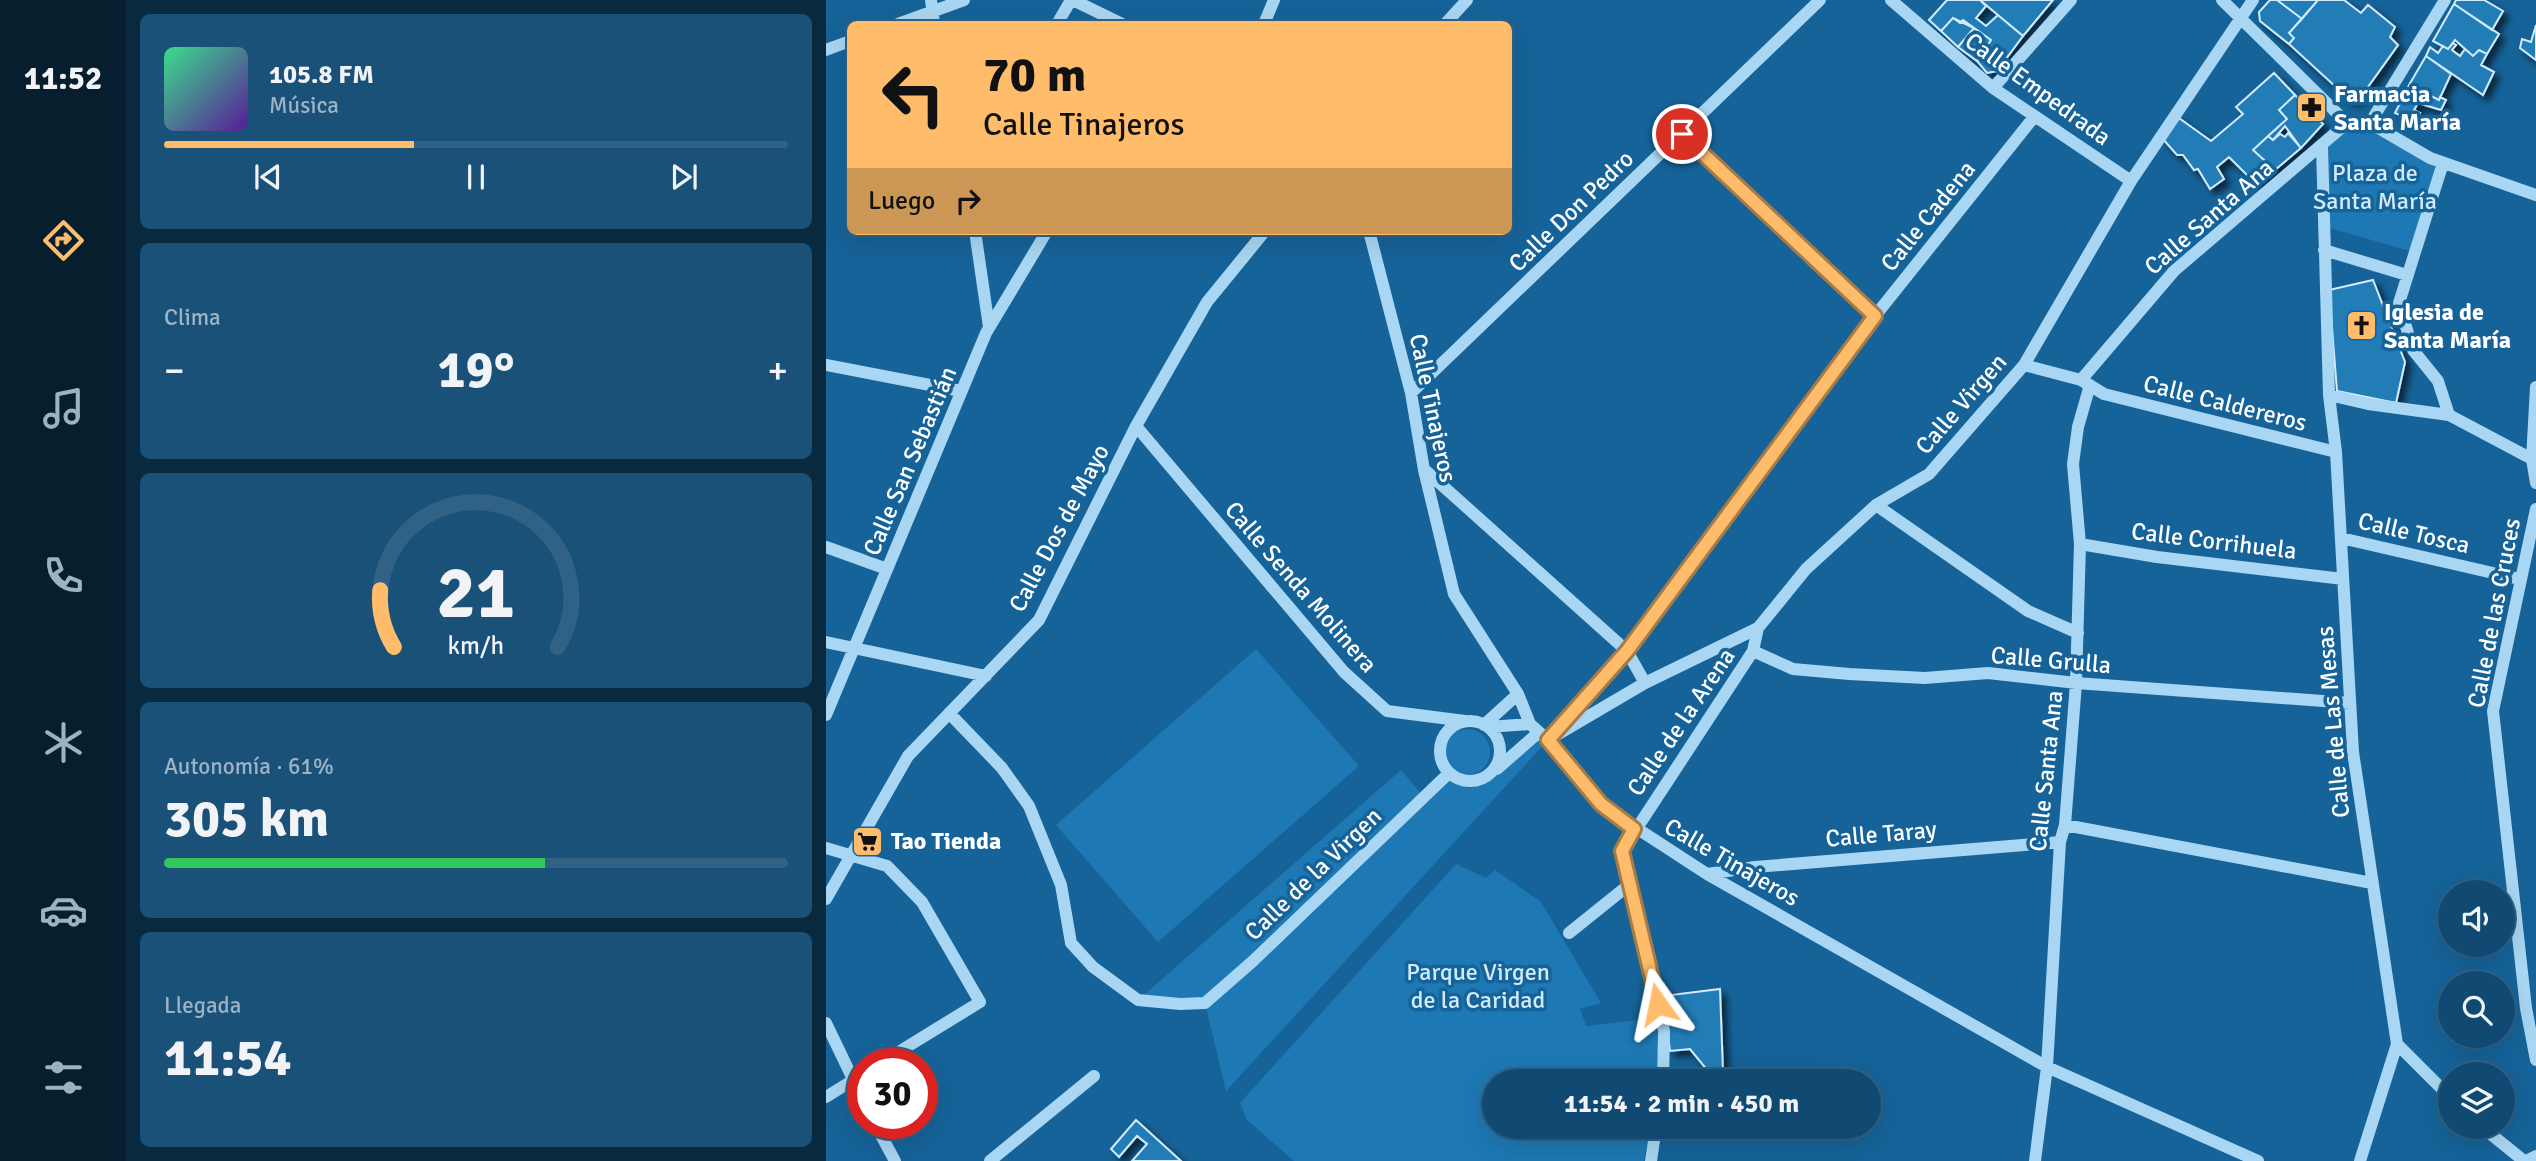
<!DOCTYPE html>
<html lang="es">
<meta charset="utf-8">
<style>
:root{--surface:#104a73;--page:#195178;--text:#f1f3f6;--muted:#9cb3c4;--line:#306285;--accent:#ffbd6b}
body{margin:0;font-family:Signika,sans-serif;background:var(--page);color:var(--text);height:100vh;display:flex;flex-direction:column;font-size:26px;white-space:nowrap}
*{box-sizing:border-box;margin:0}
p{font-size:23px;color:var(--muted)}
.icon{flex:none;width:38px;height:38px;fill:none;stroke:currentColor;stroke-width:2;stroke-linecap:round;stroke-linejoin:round}
.map{position:relative;flex:1;overflow:hidden}
.panel{display:flex;flex-direction:column;gap:14px;padding:14px;background:#09293f;width:700px}
.panel>*{flex:none}
.top-card{position:absolute;left:21px;top:21px;width:665px;height:214px;border-radius:10px;box-shadow:0 7px 28px #0002,0 0 0 2px var(--line);background:#ffbd6b;color:#111;overflow:hidden}
.tools{position:absolute;left:1612px;top:880px;display:grid;gap:14px}
.tools a{display:grid;place-items:center;width:77px;height:77px;border-radius:50%;background:var(--surface);box-shadow:0 7px 28px #0002,0 0 0 2px var(--line);font-size:35px}
.speed{position:absolute;left:21px;top:1048px;display:flex;gap:14px;font-size:35px;font-weight:700;text-align:center}
.speed>*{display:grid;place-content:center;width:91px;height:91px;border-radius:50%;background:var(--surface);box-shadow:0 7px 28px #0002,0 0 0 2px var(--line);line-height:1}
.speed .limit{border:10px solid #d22;background:#fff;color:#111}
.pin{position:absolute;display:grid;place-items:center;width:60px;height:60px;color:#fff;margin:-30px;border:4px solid #fff;border-radius:50%;box-shadow:0 2px 7px #0007}
.me{position:absolute;width:77px;margin:-38px;rotate:348deg;stroke-linejoin:round;filter:drop-shadow(0 0 5px #0008)}
.turn{display:flex;align-items:center;gap:24px;height:147px;padding:0 21px;font-size:32px}
.turn .icon{width:91px;height:91px;stroke-width:2.5}
.turn b{display:block;font-size:49px;line-height:60px}
.then{display:flex;align-items:center;height:66px;padding:0 21px;background:#0003;gap:14px;font-size:26px}
.big{font-size:52px;font-weight:800;line-height:1.1}
.panel .card{flex:1;display:flex;flex-direction:column;justify-content:center;gap:10px;min-width:0;padding:0 24px;border-radius:10px;background:var(--page)}
.panel .dial{align-items:center;gap:0}
.dial svg{height:182px;overflow:visible;fill:none;stroke:var(--line);stroke-width:7;stroke-linecap:round;text-anchor:middle}
.dial text{fill:var(--text);stroke:none}
.song{display:flex;align-items:center;gap:21px}
.cover{width:84px;height:84px;border-radius:10px;background:linear-gradient(135deg,hsl(150 70% 55%),hsl(270 70% 35%))}
.played{height:7px;border-radius:4px;background:linear-gradient(90deg,var(--accent) 40%,var(--line) 40%)}
.keys{display:flex;justify-content:space-around;direction:ltr}
.heat{display:flex;justify-content:space-between;align-items:center;font-size:38px;direction:ltr}
.charge{height:10px;border-radius:5px;background:linear-gradient(90deg,#34c759 61%,var(--line) 0)}
.trip{position:absolute;left:656px;top:1069px;width:399px;height:70px;border-radius:35px;background:var(--surface);box-shadow:0 7px 28px #0002,0 0 0 2px var(--line);font-weight:800;line-height:70px;text-align:center}
main{display:flex;flex:1;min-height:0}
.tab-bar{display:flex;flex-direction:column;width:126px;justify-content:space-around;align-items:center;background:#061e2e;color:var(--muted)}
.tab-bar .icon{width:49px;height:49px}
.tab-bar .active{color:var(--accent)}
.tab-bar b{font-size:32px;color:var(--text)}
.map>svg:first-child{display:block}
.green{fill:#1e78b3}
.building{fill:#247db7;stroke:#d1ebfc;stroke-width:2;filter:url(#shadow)}
.lines{fill:none;stroke-linecap:round;stroke-linejoin:round}
.minor{stroke:#a9d6f2;stroke-width:12}
.route-casing{stroke:#a67b46;stroke-width:18}
.route{stroke:#ffbd6b;stroke-width:12}
.labels{text-anchor:middle;dominant-baseline:central;stroke-width:7;stroke-linejoin:round;paint-order:stroke}
.street-label{font-size:24px;fill:#fff;stroke:#166399}
.poi-label{font-size:24px;font-weight:bold;fill:#fff;stroke:#166399;text-anchor:start}
.park-label{font-size:24px;fill:#d1ebfc;stroke:#166399}
</style>
<main>
<nav class="tab-bar">
<b>11:52</b>
<svg class="icon active" aria-label="directions" viewBox="0 0 24 24"><path d="M12 3l9 9-9 9-9-9zM9 14v-3h6M13 9l2 2-2 2"/></svg>
<svg class="icon" aria-label="music" viewBox="0 0 24 24"><path d="M9 18V5l10-2v13"/><circle cx="6" cy="18" r="3"/><circle cx="16" cy="16" r="3"/></svg>
<svg class="icon" aria-label="phone" viewBox="0 0 24 24"><path d="M5 4h4l2 5-3 2q2 4 5 5l2-3 5 2v4C11 20 4 13 5 4z"/></svg>
<svg class="icon" aria-label="climate" viewBox="0 0 24 24"><path d="M12 3v18M4 7l16 10M4 17L20 7"/></svg>
<svg class="icon" aria-label="car" viewBox="0 0 24 24"><path d="M5 17H2v-5l4-1 3-4h7l3 4 3 1v5h-3M9 17h6M6 11h13"/><circle cx="7" cy="17" r="2"/><circle cx="17" cy="17" r="2"/></svg>
<svg class="icon" aria-label="filters" viewBox="0 0 24 24"><path d="M4 7h16M4 17h16"/><circle cx="9" cy="7" r="2"/><circle cx="15" cy="17" r="2"/></svg>
</nav>
<section class="panel">
<div class="card">
<div class="song"><i class="cover"></i><div><b>105.8 FM</b><p>Música</p></div></div>
<div class="played"></div>
<div class="keys"><svg class="icon" aria-label="previous" viewBox="0 0 24 24"><path d="M18 5L8 12l10 7zM5 5v14"/></svg><svg class="icon" aria-label="pause" viewBox="0 0 24 24"><path d="M8 5v14M16 5v14"/></svg><svg class="icon" aria-label="next" viewBox="0 0 24 24"><path d="M6 5l10 7-10 7zM19 5v14"/></svg></div>
</div>
<div class="card"><p>Clima</p>
<div class="heat"><a>−</a><b class="big">19°</b><a>+</a></div>
</div>
<div class="card dial"><svg viewBox="0 0 100 80">
<path d="M14 69A42 42 0 1 1 86 69"/>
<path d="M14 69A42 42 0 0 1 8 44" stroke="#ffbd6b"/>
<text x="50" y="56" font-size="32" font-weight="700">21</text>
<text x="50" y="72" font-size="11">km/h</text>
</svg></div>
<div class="card"><p>Autonomía · 61%</p><b class="big">305 km</b><div class="charge"></div></div>
<div class="card"><p>Llegada</p><b class="big">11:54</b></div>
</section>
<div class="map">
<svg width="1710" height="1161" viewBox="0 0 1710 1161">
<defs>
<filter id="shadow"><feDropShadow dx="5.5" dy="5.5" stdDeviation="3.5" flood-color="#0009"/></filter>
</defs>
<rect width="100%" height="100%" fill="#166399"/>
<!-- green -->
<path class="green" d="M 1521,123 L 1544,123 L 1617,163 L 1587,252 L 1497,226 L 1496,147 Z
M 430,649 L 533,766 L 332,942 L 230,825 Z
M618 752a23 23 0 1 1 46 0a23 23 0 1 1-46 0Z
M 712,733 L 722,740 L 400,1091 L 379,1003 L 312,1000 L 575,770 L 598,797 L 622,774 C 657,795 687,755 712,733 Z
M 630,864 L 660,878 L 669,870 L 715,902 L 775,1003 L 754,1009 L 760,1026 L 829,1018 L 835,1064 L 832,1081 L 668,1082 L 668,1127 L 824,1127 L 818,1161 L 468,1161 L 421,1120 L 414,1103 Z"/>
<!-- building -->
<path class="building" d="M 1121,0 L 1154,0 L 1160,6 L 1150,18 L 1160,26 L 1172,15 L 1197,36 L 1171,71 L 1161,73 L 1151,61 L 1165,40 L 1137,20 L 1134,23 L 1127,18 L 1115,31 L 1103,20 Z
M 1154,0 L 1227,0 L 1197,36 Z
M 1444,0 L 1451,0 L 1476,19 L 1463,33 L 1468,38 L 1463,44 L 1434,21 L 1433,12 Z
M 1451,0 L 1492,0 L 1476,19 Z
M 1492,0 L 1518,0 L 1535,13 L 1542,5 L 1569,27 L 1564,37 L 1572,45 L 1534,98 L 1524,100 L 1463,44 L 1468,38 L 1463,33 Z
M 1630,0 L 1658,0 L 1677,11 L 1666,30 L 1628,4 Z
M 1628,4 L 1673,34 L 1661,54 L 1653,50 L 1647,56 L 1629,40 L 1622,49 L 1607,41 Z
M 1127,18 L 1148,28 L 1132,47 L 1115,31 Z
M 1710,25 L 1710,60 L 1694,48 L 1696,39 L 1705,42 Z
M 1148,28 L 1165,40 L 1151,61 L 1132,47 Z
M 1627,43 L 1630,45 L 1626,50 L 1634,56 L 1639,49 L 1647,56 L 1653,50 L 1661,54 L 1655,65 L 1668,72 L 1657,95 L 1600,56 L 1604,47 L 1612,53 L 1617,46 L 1622,49 Z
M 1600,56 L 1625,74 L 1613,100 L 1583,85 Z
M 1448,73 L 1469,95 L 1453,110 L 1461,119 L 1427,150 L 1449,170 L 1431,185 L 1403,157 L 1391,167 L 1398,179 L 1384,189 L 1372,169 L 1368,170 L 1357,155 L 1351,155 L 1336,138 L 1350,116 L 1385,141 L 1417,114 L 1410,107 Z
M 1583,85 L 1613,100 L 1614,97 L 1620,100 L 1615,110 L 1592,103 L 1588,110 L 1594,113 L 1590,122 L 1569,113 Z
M 1469,95 L 1497,124 L 1475,148 L 1459,126 L 1447,140 L 1442,136 L 1461,119 L 1453,110 Z
M 1462,133 L 1475,148 L 1449,170 L 1427,150 L 1442,136 L 1447,140 L 1454,134 L 1459,137 Z
M 1547,280 L 1579,362 L 1570,403 L 1511,391 L 1503,290 Z
M 894,989 L 897,1072 L 891,1082 L 864,1049 L 844,1051 L 837,996 Z
M 310,1120 L 355,1161 L 306,1161 L 321,1144 L 311,1136 L 293,1157 L 285,1149 Z"/>
<g class="lines">
<!-- minor -->
<path class="minor" d="M 105,0 L 108,24
M 247,0 L 296,24
M 1065,0 L 1167,88 L 1305,181
M 1396,0 L 1521,123
M 72,24 L 138,0
M 231,24 L 245,0
M 438,24 L 448,0
M 619,24 L 641,0
M 0,50 L 24,41
M 1167,88 L 1245,0
M 1544,123 L 1604,158 L 1710,195
M 856,134 L 1049,316
M 1496,147 L 1503,395 L 1510,452 L 1527,752 L 1571,1044 L 1534,1161
M 1617,163 L 1573,303 L 1587,350 L 1612,381 L 1623,415
M 149,231 L 163,327
M 543,231 L 585,393 L 598,470 L 628,594 L 692,694 L 704,724 L 722,740 L 775,805 L 881,874 L 1221,1067 L 1432,1161
M 1498,250 L 1581,275
M 0,365 L 135,391
M 1198,365 L 1255,380
M 1710,387 L 1706,459 L 1710,483
M 585,393 L 994,0
M 1503,395 L 1542,404 L 1623,415 L 1706,459
M 310,426 L 518,672 L 561,711 L 639,721
M 1510,452 L 1278,394 L 1255,380 L 1348,271 L 1521,123 L 1544,123 L 1619,0
M 599,470 L 801,651 L 819,683
M 1050,505 L 1202,611 L 1252,633
M 1710,509 L 1667,711 L 1700,1008 L 1710,1060
M 1515,538 L 1693,579
M 1254,544 L 1331,557 L 1517,579
M 0,547 L 61,569
M 0,642 L 160,676
M 927,651 L 967,669 L 1023,674 L 1099,678 L 1162,673 L 1250,683 L 1524,703
M 123,713 L 176,768 L 203,806 L 235,885 L 245,943 L 267,967 L 312,1000 L 354,1004 L 379,1003 L 427,961 L 622,774
M 0,715 L 160,333 L 221,231
M614 751a30 30 0 1 1 60 0a30 30 0 1 1-60 0Z
M 658,725 L 692,694
M 662,727 L 704,724
M 729,732 L 801,651 L 1049,316 L 1208,117
M 722,740 L 819,683 L 932,628 L 980,569 L 1050,505 L 1103,474 L 1198,365 L 1305,181 L 1427,0
M 671,769 L 712,733
M 1239,825 L 1546,883
M 0,848 L 61,866 L 96,902 L 154,1002 L 53,1064
M 881,874 L 929,867 L 1234,842
M 0,899 L 82,756 L 213,620 L 310,426 L 381,302 L 439,231
M 743,933 L 804,884
M 0,1023 L 37,1100
M 1571,1044 L 1624,1097
M 837,1082 L 838,1031 L 796,851 L 927,651 L 932,628
M 0,1097 L 37,1074
M 49,1124 L 69,1161
M 1656,1127 L 1698,1161
M 164,1161 L 268,1076
M 825,1161 L 830,1127
M 1209,1161 L 1221,1067 L 1234,842 L 1239,825 L 1250,683 L 1254,544 L 1247,464 L 1252,427 L 1264,385
M 1700,1161 L 1710,1156"/>
</g>
<g class="lines">
<defs>
<path id="route" d="M 832,1004 L 796,851 L 808,829 L 775,804 L 722,740 L 801,651 L 1049,316 L 856,134"/>
</defs>
<!-- route casing -->
<use href="#route" class="route-casing"/>
<!-- route -->
<use href="#route" class="route"/>
</g>
<!-- icons -->
<defs>
<symbol id="pharmacy-square" viewBox="-11 -11 22 22"><rect x="-9" y="-9" width="18" height="18" rx="4" fill="#ffbd6b" stroke="#166399"/><path d="M-2-6h4v4h4v4h-4v4h-4v-4h-4v-4h4Z" fill="#111"/></symbol>
<symbol id="church-square" viewBox="-11 -11 22 22"><rect x="-9" y="-9" width="18" height="18" rx="4" fill="#ffbd6b" stroke="#166399"/><path d="M-1.2-6h2.4v3.5h3.3v2.4h-3.3V6h-2.4V-.1h-3.3v-2.4h3.3Z" fill="#111"/></symbol>
<symbol id="supermarket-square" viewBox="-11 -11 22 22"><rect x="-9" y="-9" width="18" height="18" rx="4" fill="#ffbd6b" stroke="#166399"/><path d="M-6-5.5h2.5l.6 2H6L4.5 2H-2.5L-4.4-4H-6ZM-1.5 3.2a1.3 1.3 0 1 0 .1 0ZM3 3.2a1.3 1.3 0 1 0 .1 0Z" fill="#111"/></symbol>
</defs>
<g fill-rule="evenodd">
<use href="#pharmacy-square" x="1468" y="90" width="35" height="35"/>
<use href="#church-square" x="1518" y="308" width="35" height="35"/>
<use href="#supermarket-square" x="24" y="824" width="35" height="35"/>
</g>
<g class="labels">
<!-- street labels -->
<g class="street-label">
<text transform="translate(1212 89) rotate(36)">Calle Empedrada</text>
<text transform="translate(745 211) rotate(-44)">Calle Don Pedro</text>
<text transform="translate(1102 216) rotate(-51)">Calle Cadena</text>
<text transform="translate(1383 217) rotate(-41)">Calle Santa Ana</text>
<text transform="translate(1399 403) rotate(14)">Calle Caldereros</text>
<text transform="translate(1135 404) rotate(-49)">Calle Virgen</text>
<text transform="translate(607 408) rotate(78)">Calle Tinajeros</text>
<text transform="translate(84 461) rotate(-67)">Calle San Sebastián</text>
<text transform="translate(233 528) rotate(-62)">Calle Dos de Mayo</text>
<text transform="translate(1588 533) rotate(13)">Calle Tosca</text>
<text transform="translate(1388 541) rotate(7)">Calle Corrihuela</text>
<text transform="translate(475 587) rotate(49)">Calle Senda Molinera</text>
<text transform="translate(1668 613) rotate(-79)">Calle de las Cruces</text>
<text transform="translate(1225 660) rotate(5)">Calle Grulla</text>
<text transform="translate(855 722) rotate(-56)">Calle de la Arena</text>
<text transform="translate(1507 722) rotate(-95)">Calle de Las Mesas</text>
<text transform="translate(1220 771) rotate(-84)">Calle Santa Ana</text>
<text transform="translate(1055 834) rotate(-5)">Calle Taray</text>
<text transform="translate(906 862) rotate(30)">Calle Tinajeros</text>
<text transform="translate(487 874) rotate(-44)">Calle de la Virgen</text>
</g>
<!-- poi labels -->
<g class="poi-label">
<text x="1508" y="94">Farmacia<tspan x="1508" dy="28">Santa María</tspan></text>
<text x="1558" y="312">Iglesia de<tspan x="1558" dy="28">Santa María</tspan></text>
<text x="65" y="841">Tao Tienda</text>
</g>
<!-- park labels -->
<g class="park-label">
<text x="1549" y="173">Plaza de<tspan x="1549" dy="28">Santa María</tspan></text>
<text x="652" y="972">Parque Virgen<tspan x="652" dy="28">de la Caridad</tspan></text>
</g>
</g>
</svg>
<div class="tools">
<a><svg class="icon" aria-label="sound" viewBox="0 0 24 24"><path d="M4 9h4l5-4v14l-5-4H4zM17 9q2 3 0 6"/></svg></a>
<a><svg class="icon" aria-label="search" viewBox="0 0 24 24"><circle cx="10" cy="10" r="6"/><path d="M15 15l6 6"/></svg></a>
<a><svg class="icon" aria-label="layers" viewBox="0 0 24 24"><path d="M12 4l9 5-9 5-9-5zM3 14l9 5 9-5"/></svg></a>
</div>
<div class="speed"><div class="limit">30</div></div>
<div class="pin" style="left:856px;top:134px;background:#d93025"><svg class="icon" aria-label="arrive" viewBox="0 0 24 24"><path d="M6 21V4h12l-3 4 3 4H6"/></svg></div>
<svg class="me" style="left:832px;top:1004px" viewBox="-20 -20 40 40"><path d="M0-17L14 15 0 8-14 15z" fill="#ffbd6b" stroke="#fff" stroke-width="4"/></svg>
<div class="trip">11:54 · 2 min · 450 m</div>
<div class="top-card">
<div class="turn"><svg class="icon" aria-label="left" viewBox="0 0 24 24"><path d="M17 20v-9H6M10 6l-5 5 5 5"/></svg><div><b>70 m</b>Calle Tinajeros</div></div>
<div class="then">Luego<svg class="icon" aria-label="right" viewBox="0 0 24 24"><path d="M7 20v-9h11M14 6l5 5-5 5"/></svg></div>
</div>
</div>
</main>
